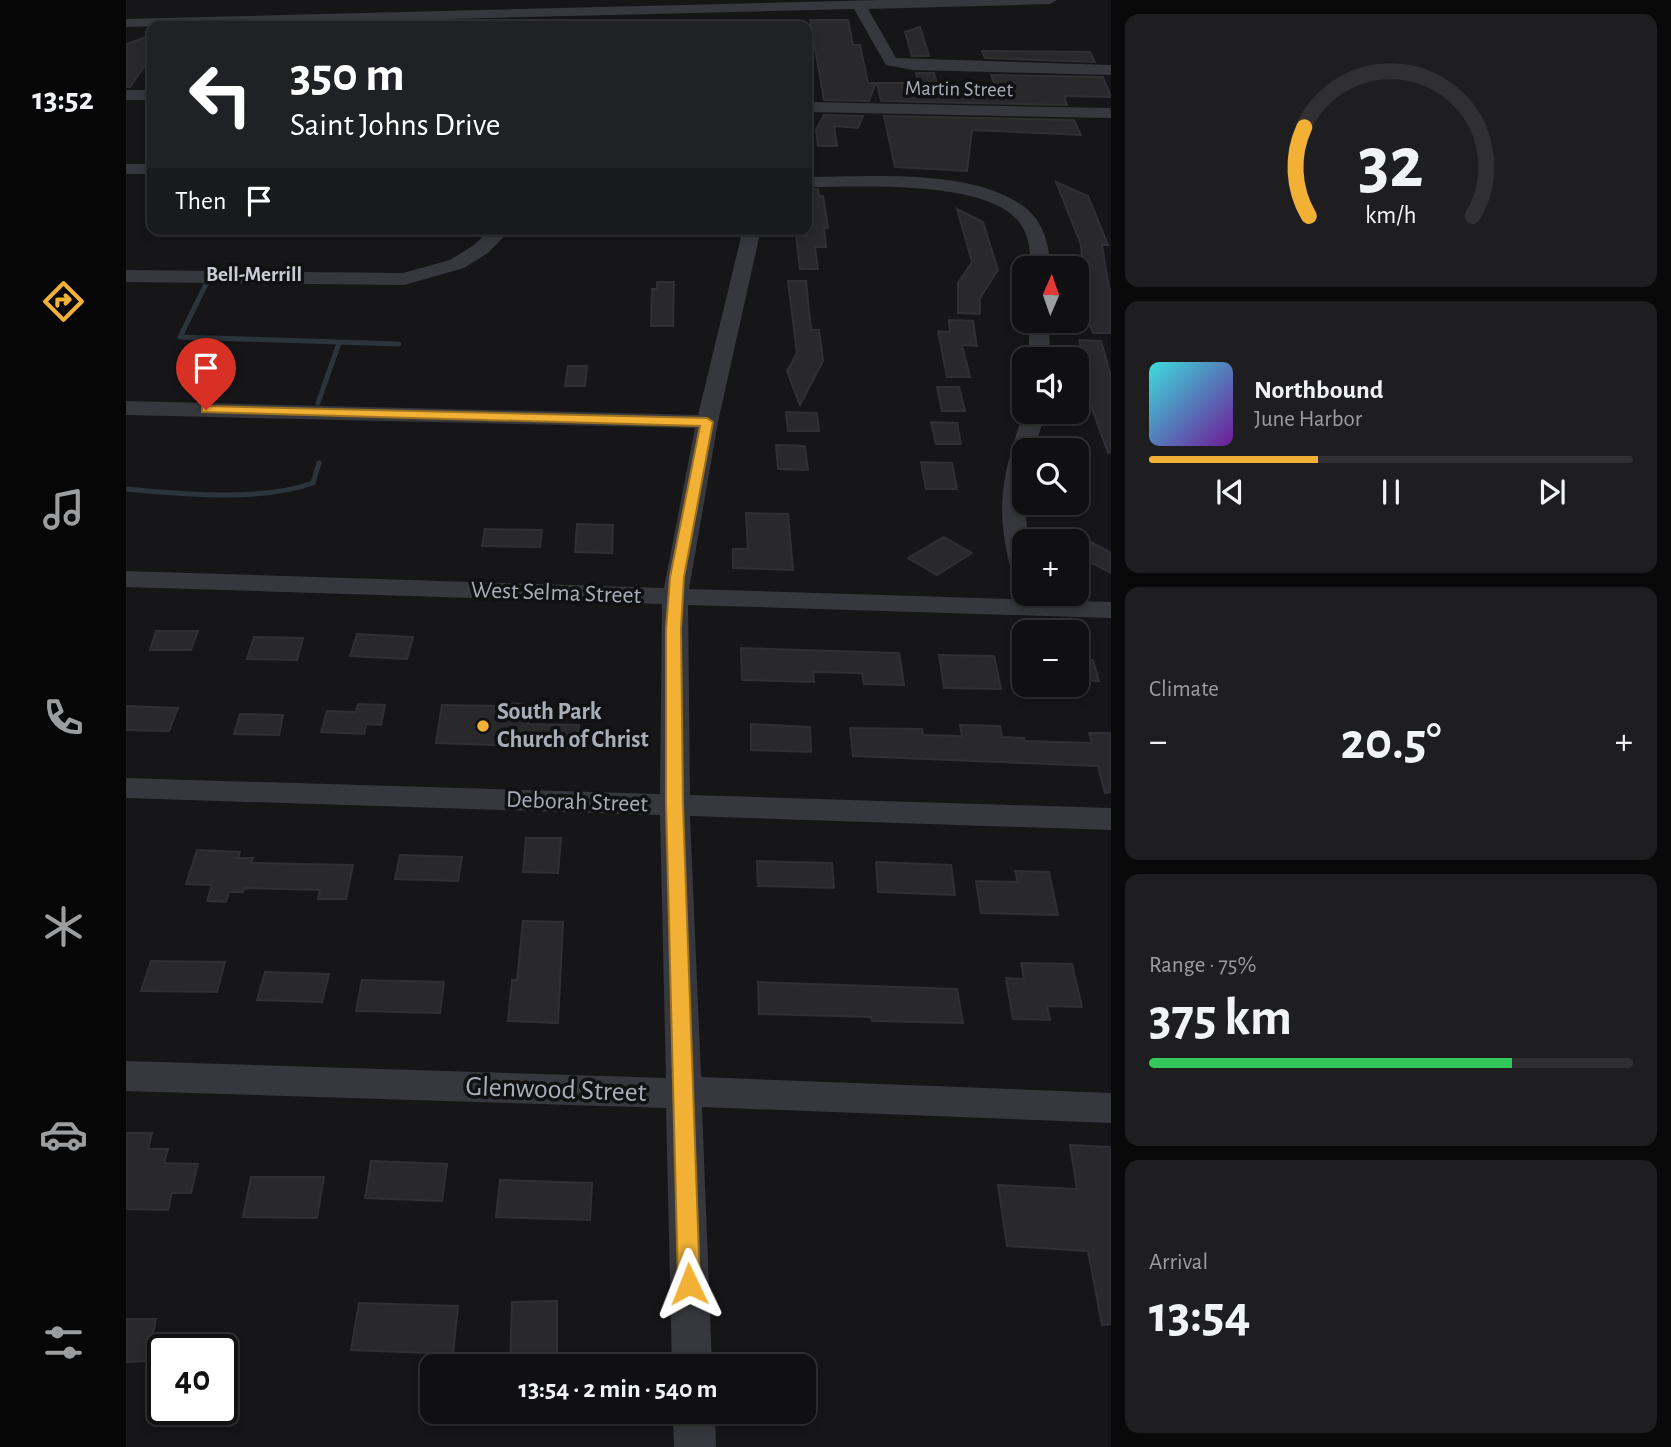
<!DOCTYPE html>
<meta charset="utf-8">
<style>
:root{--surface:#101012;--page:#1e1e20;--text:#f1f3f6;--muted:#9c9d9f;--line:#303032;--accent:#f2b134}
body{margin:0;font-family:"Alegreya Sans",sans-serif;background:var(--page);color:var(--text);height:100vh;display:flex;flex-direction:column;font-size:26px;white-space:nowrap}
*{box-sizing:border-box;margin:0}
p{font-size:23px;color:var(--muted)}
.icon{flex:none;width:38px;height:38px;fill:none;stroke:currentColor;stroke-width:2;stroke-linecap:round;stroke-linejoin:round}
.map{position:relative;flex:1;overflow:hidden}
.panel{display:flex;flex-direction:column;gap:14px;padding:14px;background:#09090a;width:560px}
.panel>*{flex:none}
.banner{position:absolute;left:21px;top:21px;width:665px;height:214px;border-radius:14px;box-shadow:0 4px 10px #0003,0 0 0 2px var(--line);background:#202124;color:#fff;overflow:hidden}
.needle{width:46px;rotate:2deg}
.tools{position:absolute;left:886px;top:256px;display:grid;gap:14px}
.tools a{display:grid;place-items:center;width:77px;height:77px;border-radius:14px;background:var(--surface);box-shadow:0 4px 10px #0003,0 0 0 2px var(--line);font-size:35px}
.speed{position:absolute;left:21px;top:1334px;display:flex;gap:14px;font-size:35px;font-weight:700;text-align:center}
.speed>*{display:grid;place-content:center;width:91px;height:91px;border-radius:50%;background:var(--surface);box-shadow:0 4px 10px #0003,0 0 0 2px var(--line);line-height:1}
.speed .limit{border:4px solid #111;border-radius:10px;background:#fff;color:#111}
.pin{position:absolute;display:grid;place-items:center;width:60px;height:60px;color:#fff;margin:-72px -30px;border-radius:50% 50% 50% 0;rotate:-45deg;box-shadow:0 0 7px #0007}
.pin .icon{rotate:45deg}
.me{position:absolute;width:77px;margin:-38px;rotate:358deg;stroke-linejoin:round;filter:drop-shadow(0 0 5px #0008)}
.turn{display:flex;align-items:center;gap:24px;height:147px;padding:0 28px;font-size:32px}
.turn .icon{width:91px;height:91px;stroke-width:2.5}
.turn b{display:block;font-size:49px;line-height:60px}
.then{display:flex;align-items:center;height:66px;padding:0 28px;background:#0003;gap:14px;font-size:26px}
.big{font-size:52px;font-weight:700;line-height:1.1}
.panel .card{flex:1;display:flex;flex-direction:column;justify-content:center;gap:10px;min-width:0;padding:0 24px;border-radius:14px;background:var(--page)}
.panel .dial{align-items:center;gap:0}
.dial svg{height:182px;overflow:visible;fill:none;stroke:var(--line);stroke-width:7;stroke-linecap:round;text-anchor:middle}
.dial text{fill:var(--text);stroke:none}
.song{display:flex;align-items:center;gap:21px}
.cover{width:84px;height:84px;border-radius:10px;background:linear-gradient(135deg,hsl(180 70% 55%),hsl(280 70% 35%))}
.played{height:7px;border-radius:4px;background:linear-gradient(90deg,var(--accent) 35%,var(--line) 35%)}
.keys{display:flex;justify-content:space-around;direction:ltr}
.heat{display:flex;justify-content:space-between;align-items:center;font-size:38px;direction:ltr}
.charge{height:10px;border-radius:5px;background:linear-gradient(90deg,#34c759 75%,var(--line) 0)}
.trip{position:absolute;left:294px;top:1354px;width:396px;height:70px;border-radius:14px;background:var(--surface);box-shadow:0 4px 10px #0003,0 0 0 2px var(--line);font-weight:700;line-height:70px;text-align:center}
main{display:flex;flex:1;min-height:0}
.menu{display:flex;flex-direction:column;width:126px;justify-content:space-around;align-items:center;background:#060607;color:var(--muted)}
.menu .icon{width:49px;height:49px}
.menu .selected{color:var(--accent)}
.menu b{font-size:32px;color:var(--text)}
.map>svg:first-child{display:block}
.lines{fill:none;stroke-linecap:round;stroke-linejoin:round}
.stream{stroke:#2c353c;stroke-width:5}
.building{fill:#29292c;stroke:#303034;stroke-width:2}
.minor{fill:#37383d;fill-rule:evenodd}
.route{fill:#f2b134;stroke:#9d7322;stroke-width:2}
.poi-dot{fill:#f2b134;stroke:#111113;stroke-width:2.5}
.labels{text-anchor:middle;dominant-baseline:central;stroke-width:7;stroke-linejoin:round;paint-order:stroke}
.far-street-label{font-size:21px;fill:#a8adb8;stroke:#111113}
.far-neighbourhood-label{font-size:21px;font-weight:bold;fill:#c9ccd4;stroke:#111113}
.street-label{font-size:24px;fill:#a8adb8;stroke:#111113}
.poi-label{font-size:24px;font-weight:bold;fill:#a8adb8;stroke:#111113;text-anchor:start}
.near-street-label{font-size:28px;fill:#a8adb8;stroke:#111113}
</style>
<main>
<nav class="menu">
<b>13:52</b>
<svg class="icon selected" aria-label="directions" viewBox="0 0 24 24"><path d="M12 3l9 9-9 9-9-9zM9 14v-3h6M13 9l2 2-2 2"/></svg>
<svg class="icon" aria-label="music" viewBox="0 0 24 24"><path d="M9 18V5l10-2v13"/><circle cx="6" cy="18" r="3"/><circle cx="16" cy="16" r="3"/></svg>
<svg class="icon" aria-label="phone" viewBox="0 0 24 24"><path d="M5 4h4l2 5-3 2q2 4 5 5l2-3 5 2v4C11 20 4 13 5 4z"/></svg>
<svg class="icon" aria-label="climate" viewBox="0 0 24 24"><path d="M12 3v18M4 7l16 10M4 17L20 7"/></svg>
<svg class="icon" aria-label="car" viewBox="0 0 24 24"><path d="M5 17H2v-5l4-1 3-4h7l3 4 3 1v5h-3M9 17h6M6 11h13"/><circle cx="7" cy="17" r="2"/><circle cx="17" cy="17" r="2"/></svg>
<svg class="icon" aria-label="filters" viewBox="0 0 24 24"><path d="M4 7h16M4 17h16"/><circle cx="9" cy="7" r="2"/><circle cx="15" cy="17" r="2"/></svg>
</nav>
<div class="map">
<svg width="985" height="1447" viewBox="0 0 985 1447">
<rect width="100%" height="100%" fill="#161618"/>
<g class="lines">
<!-- stream -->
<path class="stream" d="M 81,282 L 54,337 L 273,344
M 192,403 L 213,343
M 0,489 C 55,494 135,502 187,483 L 193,463"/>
</g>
<!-- building -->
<path class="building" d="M 684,20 L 722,20 L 727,45 L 734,45 L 742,83 L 750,83 L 743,101 L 698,100 Z
M 794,27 L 803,56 L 786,56 L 779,32 Z
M 26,35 L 26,55 L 4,87 L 0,87 L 0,44 Z
M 856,51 L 964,52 L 969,62 L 859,58 Z
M 790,73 L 808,73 L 812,86 L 869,86 L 865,75 L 977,77 L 985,97 L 938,96 L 941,105 L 755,101 L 751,83 L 793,83 Z
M 698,115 L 737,116 L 732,128 L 708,126 L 711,146 L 692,146 L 690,130 Z
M 758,116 L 948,120 L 955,135 L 846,130 L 841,171 L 769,167 Z
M 930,182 L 962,196 L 982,245 L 976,245 L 983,288 L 985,289 L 985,333 L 967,333 L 959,312 L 955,245 Z
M 692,189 L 693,196 L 697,196 L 702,228 L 698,228 L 700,247 L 689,247 L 692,269 L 674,269 L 670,236 L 681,236 L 681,190 Z
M 831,209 L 857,222 L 872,270 L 854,298 L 854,314 L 832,313 L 832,283 L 846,262 Z
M 662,281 L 680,281 L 685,330 L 693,330 L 697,361 L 674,405 L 661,371 L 671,353 Z
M 531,282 L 548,282 L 547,326 L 525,326 L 526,289 L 531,289 Z
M 823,320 L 847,321 L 851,346 L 836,345 L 844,377 L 821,377 L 812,331 L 824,332 Z
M 953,340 L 975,341 L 985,376 L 985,452 L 982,453 L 954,375 L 962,375 Z
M 442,366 L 461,366 L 459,386 L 439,386 Z
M 811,387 L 833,387 L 839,411 L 816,411 Z
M 660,412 L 691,413 L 693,431 L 662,431 Z
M 805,422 L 831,423 L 835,444 L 810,444 Z
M 650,445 L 679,446 L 682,470 L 652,469 Z
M 795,462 L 826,463 L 831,489 L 800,489 Z
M 620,513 L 662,514 L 667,570 L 607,568 L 607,549 L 622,549 Z
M 451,524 L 487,525 L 486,553 L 449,552 Z
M 359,529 L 416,530 L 414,547 L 356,546 Z
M 818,537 L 846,553 L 811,575 L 782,558 Z
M 961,540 L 985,553 L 985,573 L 950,555 L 950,548 Z
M 30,631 L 72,631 L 65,650 L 24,650 Z
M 231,634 L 287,637 L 281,659 L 224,656 Z
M 128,637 L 177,638 L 171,660 L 121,659 Z
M 615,648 L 773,653 L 778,685 L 738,684 L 736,673 L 687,672 L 688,682 L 616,680 Z
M 813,655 L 868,656 L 875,689 L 818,688 Z
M 950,659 L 967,660 L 973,681 L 950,680 Z
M 376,703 L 398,704 L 398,707 L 404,707 L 402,724 L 453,725 L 451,748 L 310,743 L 316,705 L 375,706 Z
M 232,704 L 259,705 L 255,725 L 240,724 L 238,734 L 195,732 L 201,711 L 230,712 Z
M 0,706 L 52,708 L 43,731 L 0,730 Z
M 114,714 L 157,715 L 153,735 L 108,734 Z
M 625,724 L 684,727 L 685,752 L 625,750 Z
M 834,725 L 874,726 L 876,737 L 898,738 L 899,741 L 966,743 L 963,733 L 985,733 L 985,792 L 979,793 L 972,766 L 727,756 L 724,728 L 796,729 L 797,735 L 836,736 Z
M 400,838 L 435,838 L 432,873 L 397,872 Z
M 71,850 L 114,852 L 112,858 L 127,858 L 125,863 L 227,865 L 220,899 L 192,899 L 194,890 L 118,888 L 117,892 L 103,892 L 100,902 L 81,901 L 86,885 L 60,884 Z
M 274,855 L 336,857 L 332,881 L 269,879 Z
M 631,861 L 706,863 L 708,888 L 632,886 Z
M 750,862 L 825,865 L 829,895 L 752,892 Z
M 889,871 L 923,872 L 932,915 L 855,913 L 850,881 L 892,882 Z
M 397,921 L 437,922 L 432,1023 L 382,1021 L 386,980 L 391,980 Z
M 25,961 L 99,962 L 91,992 L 15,991 Z
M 895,963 L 946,964 L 956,1007 L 921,1006 L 924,1020 L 887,1019 L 880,978 L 898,979 Z
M 139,972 L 203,974 L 196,1002 L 131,1000 Z
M 236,980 L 318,982 L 314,1013 L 230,1011 Z
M 632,982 L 831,989 L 837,1023 L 746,1021 L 745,1017 L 633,1014 Z
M 0,1133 L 26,1133 L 22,1149 L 42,1149 L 38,1163 L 72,1164 L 65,1193 L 46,1193 L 42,1210 L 0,1209 Z
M 944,1145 L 985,1147 L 985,1324 L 976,1325 L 962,1251 L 881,1246 L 872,1185 L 951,1189 Z
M 245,1161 L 321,1164 L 316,1201 L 239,1198 Z
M 125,1177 L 198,1177 L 191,1218 L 117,1217 Z
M 374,1180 L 466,1183 L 464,1220 L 370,1217 Z
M 431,1301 L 431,1367 L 384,1367 L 386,1302 Z
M 233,1303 L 332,1306 L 327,1354 L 225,1350 Z
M 0,1319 L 30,1319 L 21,1361 L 0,1362 Z"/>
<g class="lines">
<!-- minor -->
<path class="minor" d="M 753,0 L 931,0 L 924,4 L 742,9 L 770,58 L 985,65 L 985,75 L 787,70 L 760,65 L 728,9 L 0,27 L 0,19 Z
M 0,90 L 26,90 L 26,100 L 0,100 Z
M 681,102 L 985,108 L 985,118 L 681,112 Z
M 0,164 L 26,164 L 26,174 L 0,174 Z
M 681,177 C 744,177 844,168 897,206 C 917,220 924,245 924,268 L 904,268 C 905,252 903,235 893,222 C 861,179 731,187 681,187 Z
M 365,229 L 385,229 L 362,253 L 338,268 L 278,285 L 0,282 L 0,270 L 277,273 L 324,260 L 348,245 Z
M 617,229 L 635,229 L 592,422 L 563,589 L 985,602 L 985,618 L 562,605 L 564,795 L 985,808 L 985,830 L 564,816 L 575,1077 L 985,1093 L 985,1123 L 576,1107 L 586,1367 L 546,1367 L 540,1108 L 0,1091 L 0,1061 L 540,1078 L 534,815 L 0,798 L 0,778 L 534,794 L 536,604 L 0,587 L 0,571 L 538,588 L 569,428 L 0,415 L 0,401 L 572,415 Z
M 903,320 L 923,320 L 924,359 L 903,359 Z
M 898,411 L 920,411 L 908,450 L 898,450 L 898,502 L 903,541 L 898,541 L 898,578 L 889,575 L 885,570 C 868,504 877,474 898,411 Z
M 547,1412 L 589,1412 L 590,1447 L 548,1447 Z"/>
</g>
<!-- route -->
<path class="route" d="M 80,406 L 581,418 L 587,422 L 558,577 L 555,629 L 557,804 L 574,1284 L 571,1292 L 563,1295 L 556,1292 L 552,1284 L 540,804 L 540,629 L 544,577 L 574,426 L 76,412 L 76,407 Z"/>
<!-- markers -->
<circle class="poi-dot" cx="357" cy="726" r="7"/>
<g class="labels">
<!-- far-street labels -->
<g class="far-street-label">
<text transform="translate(833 89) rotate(1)">Martin Street</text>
</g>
<!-- far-neighbourhood labels -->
<g class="far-neighbourhood-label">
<text x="128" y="274">Bell-Merrill</text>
</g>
<!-- street labels -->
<g class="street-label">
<text transform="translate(430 593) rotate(2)">West Selma Street</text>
<text transform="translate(451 802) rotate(2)">Deborah Street</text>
</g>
<!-- poi labels -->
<g class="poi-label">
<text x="371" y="712">South Park<tspan x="371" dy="28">Church of Christ</tspan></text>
</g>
<!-- near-street labels -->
<g class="near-street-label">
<text transform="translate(430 1090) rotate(2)">Glenwood Street</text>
</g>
</g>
</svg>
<div class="tools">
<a><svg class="needle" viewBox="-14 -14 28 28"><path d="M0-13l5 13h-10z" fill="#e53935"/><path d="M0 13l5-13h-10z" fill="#9c9d9f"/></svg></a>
<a><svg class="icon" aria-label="sound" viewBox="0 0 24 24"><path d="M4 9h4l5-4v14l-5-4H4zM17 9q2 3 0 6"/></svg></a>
<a><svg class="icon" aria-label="search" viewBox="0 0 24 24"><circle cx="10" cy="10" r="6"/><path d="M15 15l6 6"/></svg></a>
<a>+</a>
<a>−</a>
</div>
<div class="speed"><div class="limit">40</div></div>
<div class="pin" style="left:80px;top:410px;background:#d93025"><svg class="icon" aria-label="arrive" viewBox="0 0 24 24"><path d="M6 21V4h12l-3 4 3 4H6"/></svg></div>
<svg class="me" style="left:563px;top:1284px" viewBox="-20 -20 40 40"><path d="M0-17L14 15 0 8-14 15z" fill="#f2b134" stroke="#fff" stroke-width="4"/></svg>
<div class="trip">13:54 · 2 min · 540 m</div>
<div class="banner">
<div class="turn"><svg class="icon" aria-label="left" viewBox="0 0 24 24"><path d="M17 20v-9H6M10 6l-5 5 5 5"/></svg><div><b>350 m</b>Saint Johns Drive</div></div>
<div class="then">Then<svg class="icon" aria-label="arrive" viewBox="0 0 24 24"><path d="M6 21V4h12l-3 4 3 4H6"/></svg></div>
</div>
</div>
<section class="panel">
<div class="card dial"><svg viewBox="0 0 100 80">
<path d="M14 69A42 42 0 1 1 86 69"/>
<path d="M14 69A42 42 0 0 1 12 30" stroke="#f2b134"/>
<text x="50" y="56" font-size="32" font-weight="700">32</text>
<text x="50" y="72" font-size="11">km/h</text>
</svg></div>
<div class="card">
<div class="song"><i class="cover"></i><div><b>Northbound</b><p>June Harbor</p></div></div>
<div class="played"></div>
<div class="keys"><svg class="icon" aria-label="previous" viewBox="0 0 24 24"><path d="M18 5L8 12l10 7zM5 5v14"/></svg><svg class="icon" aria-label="pause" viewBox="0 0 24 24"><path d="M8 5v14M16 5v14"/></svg><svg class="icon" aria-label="next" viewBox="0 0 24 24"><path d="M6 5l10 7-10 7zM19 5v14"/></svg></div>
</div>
<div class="card"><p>Climate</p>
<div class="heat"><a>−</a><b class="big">20.5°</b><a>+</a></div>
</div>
<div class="card"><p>Range · 75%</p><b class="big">375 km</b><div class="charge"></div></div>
<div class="card"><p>Arrival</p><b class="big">13:54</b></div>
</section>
</main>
